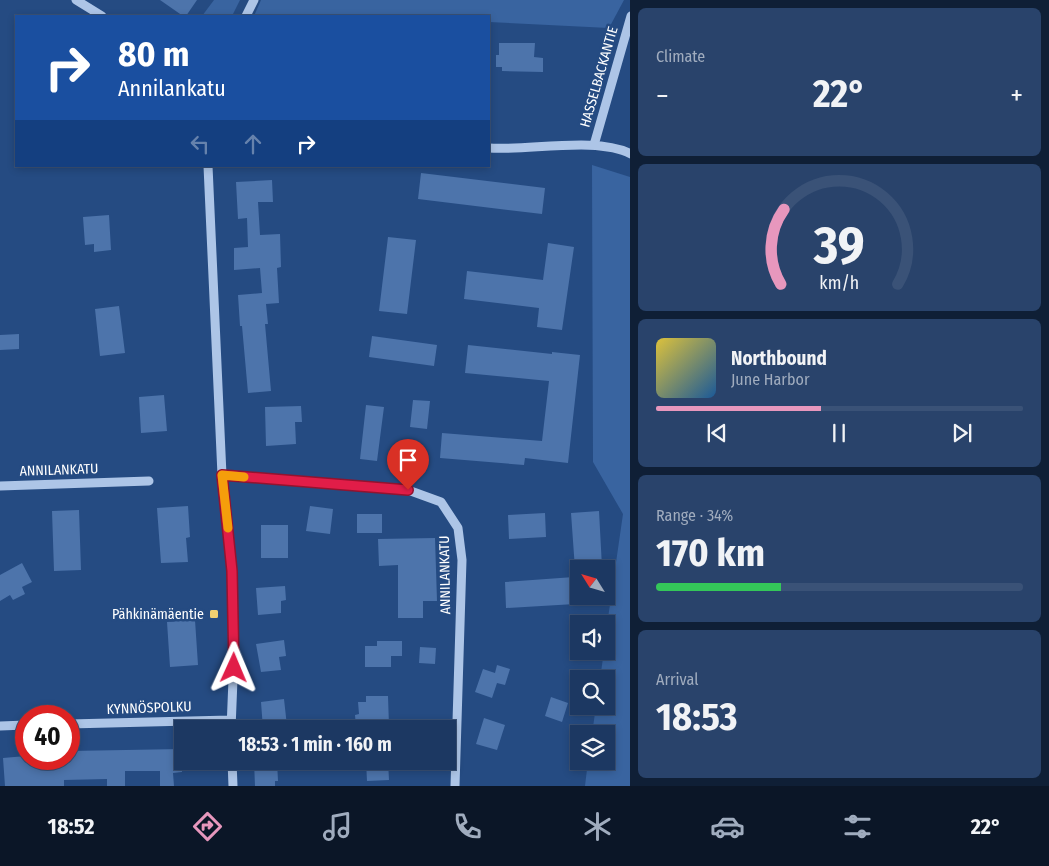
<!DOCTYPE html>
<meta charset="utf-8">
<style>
:root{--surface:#1c3862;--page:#29436b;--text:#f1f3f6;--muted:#a0acbe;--line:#3a5277;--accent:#e797bd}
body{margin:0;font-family:"Fira Sans Condensed",sans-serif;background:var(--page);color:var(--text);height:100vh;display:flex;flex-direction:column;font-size:19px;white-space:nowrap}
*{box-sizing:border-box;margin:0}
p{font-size:16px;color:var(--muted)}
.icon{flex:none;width:28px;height:28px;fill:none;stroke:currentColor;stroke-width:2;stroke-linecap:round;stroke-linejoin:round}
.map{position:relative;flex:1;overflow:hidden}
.sheet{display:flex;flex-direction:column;gap:8px;padding:8px;background:#0f1f36;width:419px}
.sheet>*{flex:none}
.banner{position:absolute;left:15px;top:15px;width:475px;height:152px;border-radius:0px;box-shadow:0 2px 8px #0003,0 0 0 1px var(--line);background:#1a4fa0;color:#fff;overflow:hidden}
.needle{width:32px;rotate:307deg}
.buttons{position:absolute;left:570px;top:560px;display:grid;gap:10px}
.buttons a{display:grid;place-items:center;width:45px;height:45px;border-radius:0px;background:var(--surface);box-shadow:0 2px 8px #0003,0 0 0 1px var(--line);font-size:25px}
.speed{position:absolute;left:15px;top:705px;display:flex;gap:10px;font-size:25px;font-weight:700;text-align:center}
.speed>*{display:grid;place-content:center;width:65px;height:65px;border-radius:50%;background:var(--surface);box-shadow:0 2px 8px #0003,0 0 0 1px var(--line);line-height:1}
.speed .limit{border:8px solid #d22;background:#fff;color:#111}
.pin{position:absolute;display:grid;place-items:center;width:42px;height:42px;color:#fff;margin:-51px -21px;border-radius:50% 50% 50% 0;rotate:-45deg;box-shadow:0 0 5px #0007}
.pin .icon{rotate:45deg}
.me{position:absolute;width:55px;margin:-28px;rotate:1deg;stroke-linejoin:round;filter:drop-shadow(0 0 4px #0008)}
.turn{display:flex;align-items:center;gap:18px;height:105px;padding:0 20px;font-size:22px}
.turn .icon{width:65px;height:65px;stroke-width:2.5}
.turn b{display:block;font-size:35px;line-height:42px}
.lanes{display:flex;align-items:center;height:48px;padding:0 20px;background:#0003;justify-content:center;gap:25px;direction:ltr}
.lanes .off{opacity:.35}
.big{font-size:38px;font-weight:700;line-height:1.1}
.sheet .card{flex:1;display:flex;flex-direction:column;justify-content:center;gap:8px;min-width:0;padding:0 18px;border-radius:8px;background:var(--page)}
.sheet .dial{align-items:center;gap:0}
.dial svg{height:130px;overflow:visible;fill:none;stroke:var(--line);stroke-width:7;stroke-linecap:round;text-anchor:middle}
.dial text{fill:var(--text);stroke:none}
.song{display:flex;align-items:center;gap:15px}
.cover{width:60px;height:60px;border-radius:8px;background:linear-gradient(135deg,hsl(50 70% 55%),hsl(210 70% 35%))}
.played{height:5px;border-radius:2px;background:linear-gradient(90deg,var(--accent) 45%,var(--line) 45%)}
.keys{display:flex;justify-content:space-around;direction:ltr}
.heat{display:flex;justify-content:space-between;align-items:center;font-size:28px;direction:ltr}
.charge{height:8px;border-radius:4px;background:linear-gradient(90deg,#34c759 34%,var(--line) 0)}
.trip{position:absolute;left:174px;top:720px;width:282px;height:50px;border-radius:0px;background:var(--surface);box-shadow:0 2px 8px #0003,0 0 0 1px var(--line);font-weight:700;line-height:50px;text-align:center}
.dock{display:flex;height:80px;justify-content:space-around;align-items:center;background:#0b1627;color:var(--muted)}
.dock .icon{width:35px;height:35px}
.dock .current{color:var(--accent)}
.dock b{font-size:22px;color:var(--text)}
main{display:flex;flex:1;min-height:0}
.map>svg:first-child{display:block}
.green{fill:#3964a0}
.building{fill:#4d74ab}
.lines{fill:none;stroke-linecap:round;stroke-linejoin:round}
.minor{stroke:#adc5e7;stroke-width:9}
.route-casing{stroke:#92132f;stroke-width:12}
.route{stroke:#e11d48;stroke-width:9}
.slow{stroke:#f59e0b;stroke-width:9}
.poi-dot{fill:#f1d071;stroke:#254b82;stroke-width:2}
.labels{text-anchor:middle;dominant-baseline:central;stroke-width:5;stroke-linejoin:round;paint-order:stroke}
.street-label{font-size:14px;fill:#fff;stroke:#254b82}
.poi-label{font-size:14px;fill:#fff;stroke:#254b82;text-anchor:end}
</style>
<main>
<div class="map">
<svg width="631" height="786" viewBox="0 0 631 786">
<rect width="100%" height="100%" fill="#254b82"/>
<!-- green -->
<path class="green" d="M 214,0 L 240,0 L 232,16 L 202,16 Z
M 261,0 L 624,0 L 609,28 L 489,22 L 489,16 L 254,16 Z
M 592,165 L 630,177 L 630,786 L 585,786 L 588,761 L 606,761 L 606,734 L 592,734 L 596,706 L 606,706 L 606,679 L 600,679 L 604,651 L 606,651 L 606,632 L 623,514 L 593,462 Z"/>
<!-- building -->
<path class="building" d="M 160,0 L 197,0 L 186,16 L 183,16 Z
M 499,43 L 535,43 L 534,57 L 543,58 L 543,72 L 502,71 L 502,67 L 496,67 L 496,55 L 499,55 Z
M 421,173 L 545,188 L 542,214 L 418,199 Z
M 272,180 L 273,202 L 258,202 L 260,235 L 280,234 L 281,267 L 277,268 L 279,303 L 266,304 L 268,324 L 265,324 L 271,391 L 248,393 L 242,326 L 240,326 L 238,295 L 262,293 L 260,268 L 234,270 L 234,248 L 248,247 L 247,218 L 238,219 L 236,182 Z
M 109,215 L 111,250 L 94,252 L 94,244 L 85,245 L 83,217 Z
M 388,237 L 416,240 L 407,314 L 379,311 Z
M 548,243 L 574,247 L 562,330 L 537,327 L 539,308 L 464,299 L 467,271 L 543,280 Z
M 119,306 L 125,353 L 100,356 L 95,309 Z
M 19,334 L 19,349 L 0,350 L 0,335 Z
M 372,336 L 437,345 L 434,366 L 369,357 Z
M 468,345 L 552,354 L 552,352 L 580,355 L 568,463 L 525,458 L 524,465 L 440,458 L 442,433 L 542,441 L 549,381 L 465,373 Z
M 164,395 L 167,431 L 141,433 L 139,397 Z
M 413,400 L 430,401 L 427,429 L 410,427 Z
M 366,405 L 384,407 L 377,461 L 360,459 Z
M 301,406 L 302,422 L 295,422 L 296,444 L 266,446 L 265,407 Z
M 188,506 L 190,537 L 186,538 L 188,562 L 161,563 L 157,508 Z
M 310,506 L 333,509 L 330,534 L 306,531 Z
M 79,510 L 81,570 L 54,571 L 52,511 Z
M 599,511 L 602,567 L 575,569 L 571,513 Z
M 545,513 L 546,537 L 509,539 L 508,515 Z
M 357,514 L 382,514 L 382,533 L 357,533 Z
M 261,525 L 288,525 L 288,558 L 261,558 Z
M 435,538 L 437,601 L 423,601 L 423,618 L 398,618 L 398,565 L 379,566 L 378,539 Z
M 22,563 L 32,582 L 22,587 L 25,594 L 13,600 L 10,595 L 0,601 L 0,575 Z
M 574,577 L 575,604 L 506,608 L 505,582 Z
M 285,586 L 286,600 L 281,601 L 281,613 L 258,615 L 256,588 Z
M 195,620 L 198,665 L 170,667 L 167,622 Z
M 284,640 L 286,656 L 279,657 L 281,670 L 261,672 L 256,644 Z
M 377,641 L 402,641 L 402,656 L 391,656 L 391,667 L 365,667 L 365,646 L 377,646 Z
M 420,647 L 436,648 L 435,664 L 419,663 Z
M 497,665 L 510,669 L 505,685 L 497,683 L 492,698 L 475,692 L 483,669 L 495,673 Z
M 366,696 L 388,696 L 389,726 L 356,727 L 355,715 L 359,714 L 358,702 L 366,702 Z
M 551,697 L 568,703 L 562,722 L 545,716 Z
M 284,699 L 287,726 L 263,729 L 261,702 Z
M 484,718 L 505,725 L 497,750 L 476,744 Z
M 182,749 L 182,772 L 173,773 L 174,786 L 160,786 L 160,771 L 125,771 L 125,786 L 107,786 L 107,779 L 64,780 L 64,786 L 5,786 L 3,758 L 26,756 L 26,759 L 69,759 L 69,751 Z
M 254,761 L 277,761 L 278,781 L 275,781 L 275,786 L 255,786 Z
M 366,761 L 388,761 L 389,780 L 367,781 Z"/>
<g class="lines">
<!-- minor -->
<path class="minor" d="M 76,0 L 102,16
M 246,16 L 254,0
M 594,145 L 631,16
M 489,148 C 528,151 598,136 631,154
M 208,166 L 222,475 L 232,571 L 234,654 L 231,729
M 222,475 L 408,490 L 441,502 L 458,528 L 462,560 L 455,786
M 0,486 L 149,481
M 69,724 L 230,720
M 0,726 L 26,725
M 232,761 L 233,786"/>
</g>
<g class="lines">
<defs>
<path id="route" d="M 234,668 L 232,571 L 222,475 L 408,490"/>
</defs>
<!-- route casing -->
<use href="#route" class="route-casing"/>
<!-- route -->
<use href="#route" class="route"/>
<!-- slow -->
<path class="slow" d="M 228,528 L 222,475 L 244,477"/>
</g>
<!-- markers -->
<rect class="poi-dot" x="209" y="609" width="10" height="10" rx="2.5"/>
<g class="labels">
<!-- street labels -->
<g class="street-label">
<text transform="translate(599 77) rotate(-74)">HASSELBACKANTIE</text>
<text transform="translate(59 470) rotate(-2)">ANNILANKATU</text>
<text transform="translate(445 575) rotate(-91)">ANNILANKATU</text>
<text transform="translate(149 708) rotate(-2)">KYNNÖSPOLKU</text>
</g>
<!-- poi labels -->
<g class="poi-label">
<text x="204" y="614">Pähkinämäentie</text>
</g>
</g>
</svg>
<div class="buttons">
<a><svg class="needle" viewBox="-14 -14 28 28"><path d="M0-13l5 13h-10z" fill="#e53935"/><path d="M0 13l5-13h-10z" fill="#a0acbe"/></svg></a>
<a><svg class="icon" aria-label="sound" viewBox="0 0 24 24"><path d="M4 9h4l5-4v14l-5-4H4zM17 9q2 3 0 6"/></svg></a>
<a><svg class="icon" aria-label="search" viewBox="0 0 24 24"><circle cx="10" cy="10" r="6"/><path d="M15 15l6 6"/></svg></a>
<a><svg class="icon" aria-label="layers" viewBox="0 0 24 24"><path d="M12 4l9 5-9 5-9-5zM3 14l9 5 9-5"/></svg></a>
</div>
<div class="speed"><div class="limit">40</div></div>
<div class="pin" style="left:408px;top:490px;background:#d93025"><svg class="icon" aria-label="arrive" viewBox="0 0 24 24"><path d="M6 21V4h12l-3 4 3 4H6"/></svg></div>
<svg class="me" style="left:234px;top:668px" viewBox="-20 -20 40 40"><path d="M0-17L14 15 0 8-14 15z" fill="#e11d48" stroke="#fff" stroke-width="4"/></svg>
<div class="trip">18:53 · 1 min · 160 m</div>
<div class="banner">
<div class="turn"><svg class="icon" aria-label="right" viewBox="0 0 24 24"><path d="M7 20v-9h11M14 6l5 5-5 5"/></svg><div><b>80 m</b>Annilankatu</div></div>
<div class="lanes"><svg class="icon off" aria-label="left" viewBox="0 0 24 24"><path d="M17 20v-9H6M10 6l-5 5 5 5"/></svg><svg class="icon off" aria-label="ahead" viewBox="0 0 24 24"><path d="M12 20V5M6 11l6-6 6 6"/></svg><svg class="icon" aria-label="right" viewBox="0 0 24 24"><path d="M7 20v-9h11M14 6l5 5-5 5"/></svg></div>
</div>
</div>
<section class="sheet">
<div class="card"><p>Climate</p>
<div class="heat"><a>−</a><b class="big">22°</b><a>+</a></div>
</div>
<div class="card dial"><svg viewBox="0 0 100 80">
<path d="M14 69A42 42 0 1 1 86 69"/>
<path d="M14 69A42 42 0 0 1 16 23" stroke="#e797bd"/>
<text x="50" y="56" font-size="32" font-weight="700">39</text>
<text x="50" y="72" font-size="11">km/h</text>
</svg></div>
<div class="card">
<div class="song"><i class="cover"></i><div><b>Northbound</b><p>June Harbor</p></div></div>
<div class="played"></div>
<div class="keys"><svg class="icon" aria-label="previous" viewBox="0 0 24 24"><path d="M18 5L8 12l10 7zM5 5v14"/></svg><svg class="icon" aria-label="pause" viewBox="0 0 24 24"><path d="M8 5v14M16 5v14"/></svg><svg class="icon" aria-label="next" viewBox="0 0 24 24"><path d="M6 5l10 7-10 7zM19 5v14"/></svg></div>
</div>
<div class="card"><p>Range · 34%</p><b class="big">170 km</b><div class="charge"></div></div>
<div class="card"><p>Arrival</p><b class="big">18:53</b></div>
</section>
</main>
<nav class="dock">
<b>18:52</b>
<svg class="icon current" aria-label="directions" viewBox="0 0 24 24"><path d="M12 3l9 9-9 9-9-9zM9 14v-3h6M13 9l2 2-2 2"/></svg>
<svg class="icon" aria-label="music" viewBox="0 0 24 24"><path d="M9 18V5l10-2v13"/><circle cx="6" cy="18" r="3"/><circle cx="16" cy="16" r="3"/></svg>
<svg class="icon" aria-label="phone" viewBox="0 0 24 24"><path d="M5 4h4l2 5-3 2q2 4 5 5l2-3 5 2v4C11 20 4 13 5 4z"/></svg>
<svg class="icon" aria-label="climate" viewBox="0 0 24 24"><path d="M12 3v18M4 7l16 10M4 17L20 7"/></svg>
<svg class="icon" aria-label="car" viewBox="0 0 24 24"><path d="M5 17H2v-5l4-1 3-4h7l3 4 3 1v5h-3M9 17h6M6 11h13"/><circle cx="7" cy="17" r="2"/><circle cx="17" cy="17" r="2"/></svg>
<svg class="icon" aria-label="filters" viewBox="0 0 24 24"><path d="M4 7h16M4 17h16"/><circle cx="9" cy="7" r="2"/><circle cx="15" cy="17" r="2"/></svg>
<b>22°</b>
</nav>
